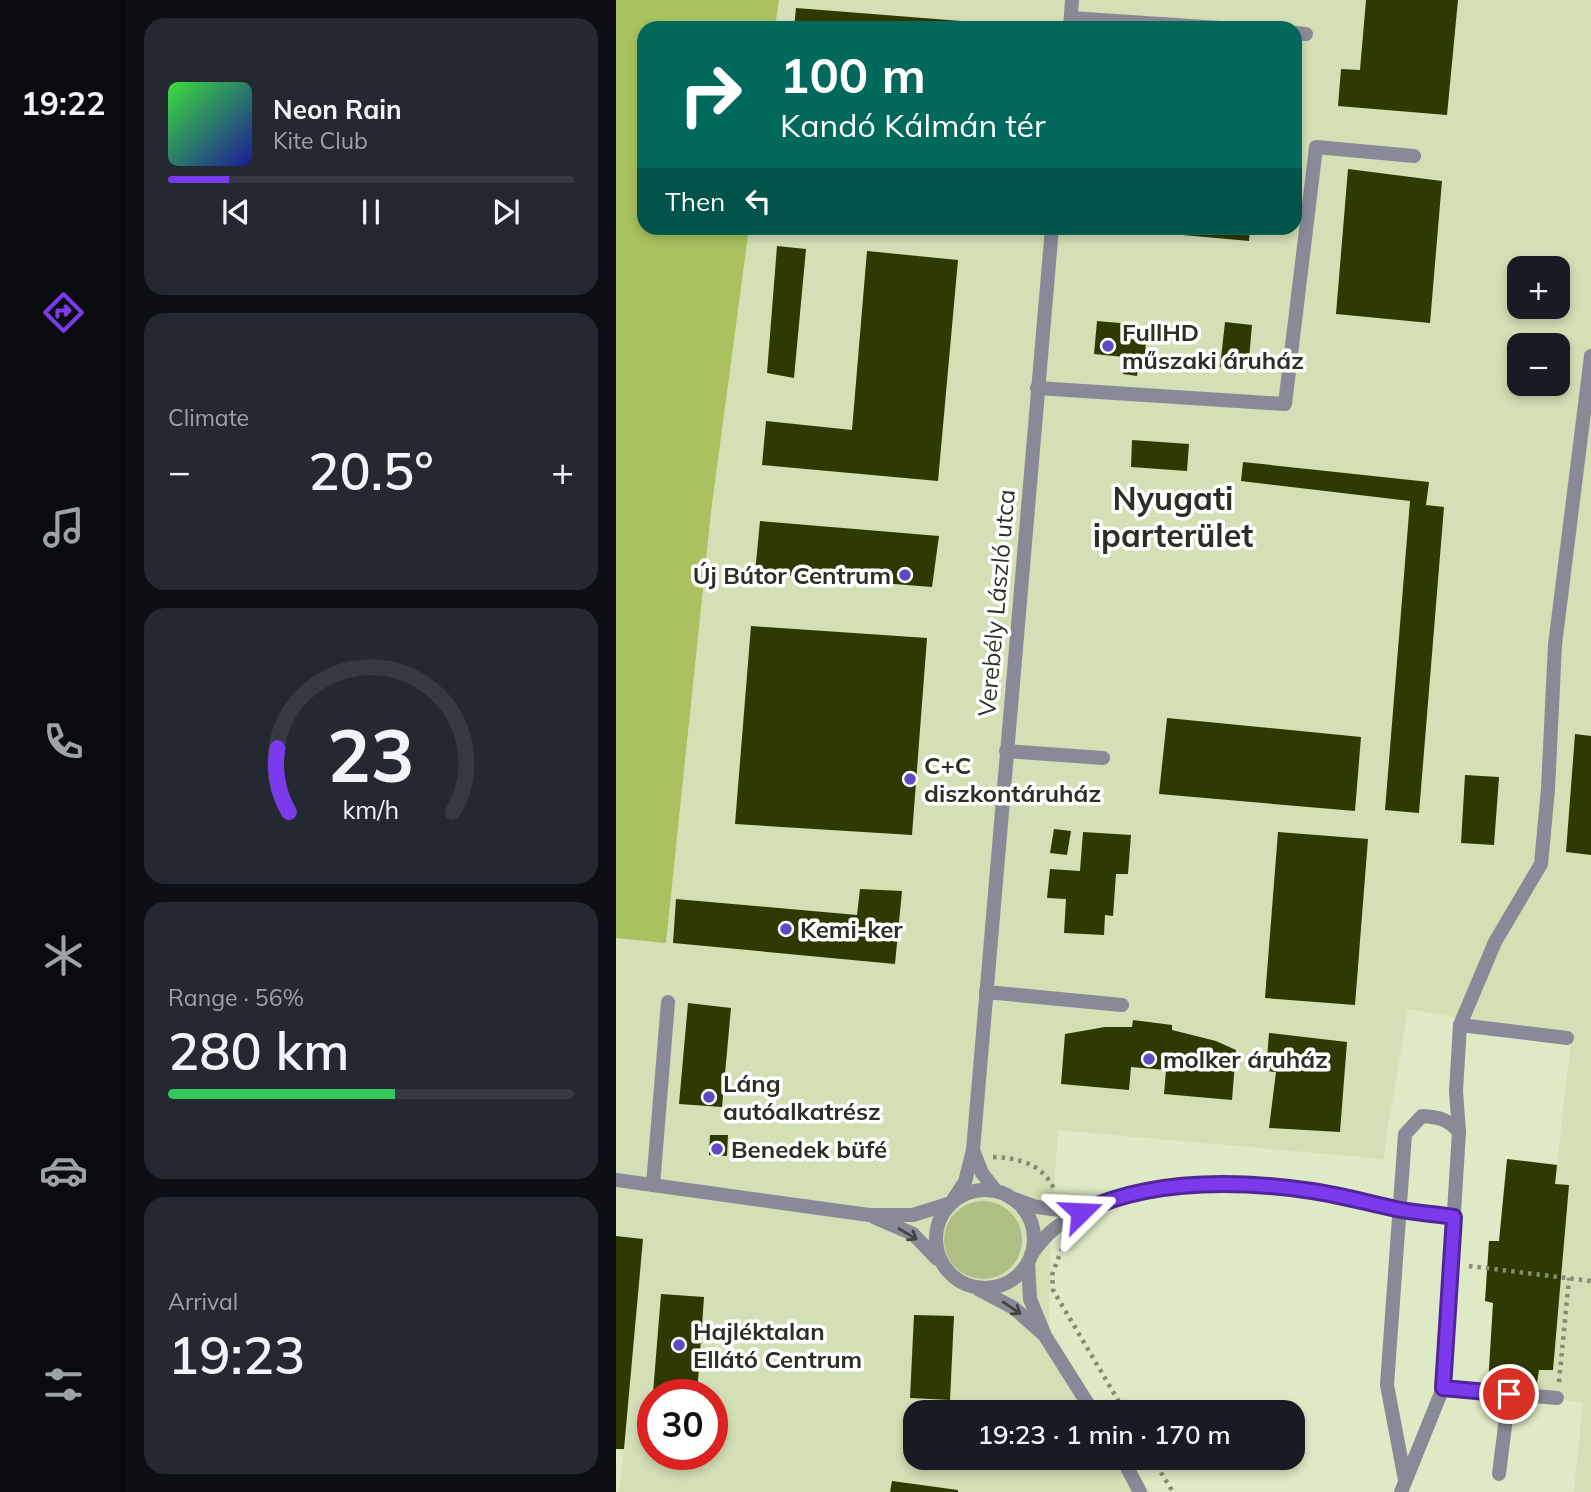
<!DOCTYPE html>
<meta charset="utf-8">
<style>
:root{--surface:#171b24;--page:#242831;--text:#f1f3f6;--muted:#9ea1a6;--line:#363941;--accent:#7c3aed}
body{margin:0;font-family:Mulish,sans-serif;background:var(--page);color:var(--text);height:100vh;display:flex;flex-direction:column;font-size:26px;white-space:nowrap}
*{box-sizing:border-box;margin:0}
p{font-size:23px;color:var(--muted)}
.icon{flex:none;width:38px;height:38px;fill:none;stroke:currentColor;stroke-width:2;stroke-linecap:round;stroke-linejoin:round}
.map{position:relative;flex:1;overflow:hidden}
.drawer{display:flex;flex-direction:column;gap:18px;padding:18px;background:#0d0f14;width:490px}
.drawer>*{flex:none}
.hud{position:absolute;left:21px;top:21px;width:665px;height:214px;border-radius:21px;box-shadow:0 4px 10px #0003;background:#00695c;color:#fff;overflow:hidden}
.buttons{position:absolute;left:891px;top:256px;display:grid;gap:14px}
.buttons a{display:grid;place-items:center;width:63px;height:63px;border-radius:14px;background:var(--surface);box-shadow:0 4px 10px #0003;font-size:35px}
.speed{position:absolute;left:21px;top:1379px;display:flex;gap:14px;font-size:35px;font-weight:700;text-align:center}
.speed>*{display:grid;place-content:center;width:91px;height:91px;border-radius:50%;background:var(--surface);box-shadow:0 4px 10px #0003;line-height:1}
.speed .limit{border:10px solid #d22;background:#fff;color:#111}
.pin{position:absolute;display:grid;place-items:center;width:60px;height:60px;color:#fff;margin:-30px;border:4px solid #fff;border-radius:50%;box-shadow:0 2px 7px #0007}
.me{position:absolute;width:77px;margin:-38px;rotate:69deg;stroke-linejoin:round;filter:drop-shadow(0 0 5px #0008)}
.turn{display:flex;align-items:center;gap:24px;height:147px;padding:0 28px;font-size:32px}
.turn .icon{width:91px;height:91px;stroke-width:2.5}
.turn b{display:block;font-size:49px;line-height:60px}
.then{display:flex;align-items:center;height:66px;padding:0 28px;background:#0003;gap:14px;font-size:26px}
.big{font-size:52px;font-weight:600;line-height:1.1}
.drawer .card{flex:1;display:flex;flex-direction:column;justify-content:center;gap:10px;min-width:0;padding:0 24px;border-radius:21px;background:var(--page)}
.drawer .dial{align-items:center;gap:0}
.dial svg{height:182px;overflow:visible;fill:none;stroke:var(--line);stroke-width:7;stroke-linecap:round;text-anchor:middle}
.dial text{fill:var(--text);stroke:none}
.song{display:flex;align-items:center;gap:21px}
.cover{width:84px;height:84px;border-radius:10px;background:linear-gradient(135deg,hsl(120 70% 55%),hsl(240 70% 35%))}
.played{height:7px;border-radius:4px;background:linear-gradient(90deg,var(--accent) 15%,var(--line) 15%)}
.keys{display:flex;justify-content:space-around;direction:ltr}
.heat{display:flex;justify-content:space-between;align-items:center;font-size:38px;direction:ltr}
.charge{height:10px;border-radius:5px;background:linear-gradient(90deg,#34c759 56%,var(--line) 0)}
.trip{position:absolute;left:287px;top:1400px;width:402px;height:70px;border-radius:21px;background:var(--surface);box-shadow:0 4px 10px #0003;font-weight:600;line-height:70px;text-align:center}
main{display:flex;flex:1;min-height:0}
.tab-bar{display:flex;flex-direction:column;width:126px;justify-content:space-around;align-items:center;background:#090b0e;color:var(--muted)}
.tab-bar .icon{width:49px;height:49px}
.tab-bar .current{color:var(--accent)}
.tab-bar b{font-size:32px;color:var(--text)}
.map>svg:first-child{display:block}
.built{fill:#d3dfb5;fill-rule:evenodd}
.green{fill:#aebf83}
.forest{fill:#a9c25f}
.building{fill:#2e3a01}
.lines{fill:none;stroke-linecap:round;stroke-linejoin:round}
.path{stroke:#858c74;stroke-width:4.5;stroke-dasharray:3.5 5;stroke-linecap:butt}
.service{stroke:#898997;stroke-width:14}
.minor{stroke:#898997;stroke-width:14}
.tertiary{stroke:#898997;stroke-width:14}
.oneway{stroke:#43463f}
.route-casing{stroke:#51269a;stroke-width:18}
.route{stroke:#7c3aed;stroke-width:12}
.poi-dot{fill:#5f4ac3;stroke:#fff;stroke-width:2.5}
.labels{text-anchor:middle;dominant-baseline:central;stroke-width:7;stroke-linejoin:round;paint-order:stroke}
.poi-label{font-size:24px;font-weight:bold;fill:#2c3022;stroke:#fff;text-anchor:start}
.street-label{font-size:24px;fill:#2c3022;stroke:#fff}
.district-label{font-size:32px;font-weight:bold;fill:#2c3022;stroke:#fff}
</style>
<main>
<nav class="tab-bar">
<b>19:22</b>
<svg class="icon current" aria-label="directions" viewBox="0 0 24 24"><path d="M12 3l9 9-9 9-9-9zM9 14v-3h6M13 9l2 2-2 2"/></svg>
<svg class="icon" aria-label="music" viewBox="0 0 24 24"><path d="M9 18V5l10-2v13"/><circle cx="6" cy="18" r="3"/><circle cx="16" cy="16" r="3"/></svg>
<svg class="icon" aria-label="phone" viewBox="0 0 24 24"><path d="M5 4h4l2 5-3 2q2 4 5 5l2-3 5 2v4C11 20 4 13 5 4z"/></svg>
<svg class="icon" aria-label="climate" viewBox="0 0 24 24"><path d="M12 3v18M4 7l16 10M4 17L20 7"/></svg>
<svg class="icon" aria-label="car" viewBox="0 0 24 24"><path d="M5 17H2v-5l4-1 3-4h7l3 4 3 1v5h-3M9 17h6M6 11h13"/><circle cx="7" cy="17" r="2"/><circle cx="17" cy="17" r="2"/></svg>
<svg class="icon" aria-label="filters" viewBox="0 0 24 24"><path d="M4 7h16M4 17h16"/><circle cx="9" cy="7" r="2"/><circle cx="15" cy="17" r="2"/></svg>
</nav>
<section class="drawer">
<div class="card">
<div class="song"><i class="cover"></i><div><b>Neon Rain</b><p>Kite Club</p></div></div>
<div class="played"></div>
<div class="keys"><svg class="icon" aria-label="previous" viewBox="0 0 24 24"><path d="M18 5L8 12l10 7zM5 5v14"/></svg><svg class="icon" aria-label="pause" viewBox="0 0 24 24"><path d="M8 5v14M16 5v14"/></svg><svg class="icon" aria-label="next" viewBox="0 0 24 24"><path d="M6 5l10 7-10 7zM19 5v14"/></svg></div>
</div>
<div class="card"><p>Climate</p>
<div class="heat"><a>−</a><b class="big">20.5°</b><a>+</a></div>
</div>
<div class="card dial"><svg viewBox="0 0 100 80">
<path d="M14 69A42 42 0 1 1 86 69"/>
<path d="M14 69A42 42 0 0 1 9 41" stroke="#7c3aed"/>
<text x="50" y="56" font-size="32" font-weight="700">23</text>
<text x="50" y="72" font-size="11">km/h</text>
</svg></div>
<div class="card"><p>Range · 56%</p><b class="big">280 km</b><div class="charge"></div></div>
<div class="card"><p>Arrival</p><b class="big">19:23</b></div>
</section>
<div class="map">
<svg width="975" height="1492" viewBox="0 0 975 1492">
<rect width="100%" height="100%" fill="#dee9c6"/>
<!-- built -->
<path class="built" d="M 163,0 L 975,0 L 975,1492 L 958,1492 L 967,1403 L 872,1385 L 877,1303 L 869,1301 L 873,1241 L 883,1241 L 891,1159 L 941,1164 L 956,1033 L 860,1021 L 792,1009 L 771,1132 L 768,1159 L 442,1130 L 434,1246 L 433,1327 L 485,1412 L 299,1412 L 299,1458 L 513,1458 L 534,1492 L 3,1492 L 8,1450 L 0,1449 L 0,938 L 50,942 L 95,512 L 133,228 L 679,228 L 679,28 L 159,28 ZM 903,268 L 942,268 L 942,306 L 903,306 ZM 903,345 L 942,345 L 942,383 L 903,383 ZM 37,1395 L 96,1395 L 96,1454 L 37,1454 Z"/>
<!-- green -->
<path class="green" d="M328 1240a39 39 0 1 1 78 0a39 39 0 1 1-78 0Z"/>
<!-- forest -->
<path class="forest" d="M 0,0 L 163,0 L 159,28 L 28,28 L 28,228 L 133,228 L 95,512 L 50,943 L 0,938 Z"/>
<!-- building -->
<path class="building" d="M 750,0 L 842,0 L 831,115 L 722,106 L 725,69 L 744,70 Z
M 180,8 L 358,22 L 357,28 L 178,28 Z
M 732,169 L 826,181 L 814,323 L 720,314 Z
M 535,228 L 634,228 L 633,241 L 534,232 Z
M 161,246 L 190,249 L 178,378 L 151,373 Z
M 251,251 L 342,260 L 322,481 L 146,465 L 150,421 L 236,430 Z
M 481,321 L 515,324 L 513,339 L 530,341 L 528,368 L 522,367 L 521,376 L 507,374 L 508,357 L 478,354 Z
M 609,322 L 636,325 L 632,370 L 604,367 Z
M 516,440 L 573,444 L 571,471 L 515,467 Z
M 627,462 L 813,482 L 810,505 L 828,507 L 803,813 L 769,810 L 794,501 L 625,481 Z
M 144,521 L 323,536 L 316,587 L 139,573 Z
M 135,626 L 311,638 L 296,835 L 119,824 Z
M 551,718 L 745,737 L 739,811 L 543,794 Z
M 959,734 L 975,736 L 975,855 L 950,852 Z
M 849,775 L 883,777 L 878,845 L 845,843 Z
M 438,829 L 455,831 L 451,855 L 434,853 Z
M 467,832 L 515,835 L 512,874 L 500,874 L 497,916 L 489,915 L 488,935 L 448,933 L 450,899 L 431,898 L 434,869 L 464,871 Z
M 662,832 L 752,839 L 739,1005 L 649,998 Z
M 244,889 L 286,891 L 279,964 L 57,943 L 60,899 L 241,915 Z
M 72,1003 L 115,1008 L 106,1107 L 63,1104 Z
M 517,1020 L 556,1025 L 556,1030 L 600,1041 L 620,1050 L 616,1100 L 548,1094 L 550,1070 L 515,1067 L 513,1090 L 445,1084 L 449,1034 L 489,1027 L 516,1027 Z
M 653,1033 L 731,1042 L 724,1132 L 653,1128 L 660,1072 L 650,1071 Z
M 94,1135 L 112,1135 L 111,1156 L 93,1155 Z
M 891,1159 L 941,1165 L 939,1184 L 953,1185 L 937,1370 L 923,1370 L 920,1390 L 872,1385 L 877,1303 L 869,1301 L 873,1241 L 883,1241 Z
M 0,1236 L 27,1239 L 8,1449 L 0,1449 Z
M 45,1294 L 88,1297 L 81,1395 L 37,1393 Z
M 298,1315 L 338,1316 L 334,1400 L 294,1398 Z
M 276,1481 L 342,1490 L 342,1492 L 274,1492 Z"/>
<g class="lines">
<!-- path -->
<path class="path" d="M 377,1157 C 404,1158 427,1164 439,1191
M 446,1248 L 436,1275 L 437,1290 L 509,1412
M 853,1266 L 975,1281
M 943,1382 L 953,1278
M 536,1458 L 557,1492"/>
<!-- service -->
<path class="service" d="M 455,18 L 604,28
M 679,33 L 690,34
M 421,388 L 669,404 L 700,147 L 798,156
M 390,751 L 487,758
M 370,992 L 506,1005
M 844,1025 L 879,942 L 925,864 L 932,789 L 939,645 L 975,356
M 843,1132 L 840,1091 L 844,1025 L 951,1038
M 37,1185 L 52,1002
M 827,1388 L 941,1398
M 883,1474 L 893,1394"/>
<!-- minor -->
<path class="minor" d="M 454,28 L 456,0
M 357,1150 L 366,1173 L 380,1191
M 395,1198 L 421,1207 L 443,1210 L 482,1204 L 543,1188 L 598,1183 L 696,1191 L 783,1209 L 838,1217
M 335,1203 L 349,1182 L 357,1150 L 436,228
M 415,1255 C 431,1232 443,1223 468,1211
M 785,1492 L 827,1388 L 843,1132 C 832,1119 823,1117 806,1116 L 789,1134 L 771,1385 L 789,1480"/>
<!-- tertiary -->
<path class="tertiary" d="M 0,1180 L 253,1215 L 297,1215 L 335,1203
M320 1239a49 49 0 1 1 98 0a49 49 0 1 1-98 0Z
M 258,1217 L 297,1234 L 321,1259
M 412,1262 L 414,1299 L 429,1336 L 477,1412
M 362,1289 L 398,1308 L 426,1333
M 506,1458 L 524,1492"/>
</g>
<!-- one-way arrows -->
<defs><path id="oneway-shaft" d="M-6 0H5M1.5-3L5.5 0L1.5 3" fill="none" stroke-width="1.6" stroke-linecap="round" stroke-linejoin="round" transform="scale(1.75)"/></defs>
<g class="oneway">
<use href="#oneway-shaft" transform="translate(292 1234) rotate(31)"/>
<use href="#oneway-shaft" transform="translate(396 1308) rotate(34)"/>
</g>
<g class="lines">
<defs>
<path id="route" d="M 465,1212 C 534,1179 621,1180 696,1191 C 724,1195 752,1203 780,1209 C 799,1213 819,1214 838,1217 L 827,1388 L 893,1394"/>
</defs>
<!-- route casing -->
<use href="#route" class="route-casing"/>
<!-- route -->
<use href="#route" class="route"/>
</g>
<!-- markers -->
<g class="poi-dot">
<circle cx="492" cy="346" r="7"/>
<circle cx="289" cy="575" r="7"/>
<circle cx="294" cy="779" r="7"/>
<circle cx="170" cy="929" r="7"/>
<circle cx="533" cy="1059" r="7"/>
<circle cx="93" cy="1097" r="7"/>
<circle cx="101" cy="1149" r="7"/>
<circle cx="63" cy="1345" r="7"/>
</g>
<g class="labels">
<!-- poi labels -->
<g class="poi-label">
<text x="506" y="332">FullHD<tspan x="506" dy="28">műszaki áruház</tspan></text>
<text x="275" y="575" text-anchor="end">Új Bútor Centrum</text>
<text x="308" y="765">C+C<tspan x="308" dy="28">diszkontáruház</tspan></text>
<text x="184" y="929">Kemi-ker</text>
<text x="547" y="1059">molker áruház</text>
<text x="107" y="1083">Láng<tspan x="107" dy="28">autóalkatrész</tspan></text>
<text x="115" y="1149">Benedek büfé</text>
<text x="77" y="1331">Hajléktalan<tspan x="77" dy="28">Ellátó Centrum</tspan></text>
</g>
<!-- street labels -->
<g class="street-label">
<text transform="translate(380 603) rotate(-85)">Verebély László utca</text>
</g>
<!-- district labels -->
<g class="district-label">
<text x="557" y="498">Nyugati<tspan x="557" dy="37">iparterület</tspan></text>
</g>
</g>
</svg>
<div class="buttons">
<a>+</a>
<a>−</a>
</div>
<div class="speed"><div class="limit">30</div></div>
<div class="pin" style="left:893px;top:1394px;background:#d93025"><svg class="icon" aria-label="arrive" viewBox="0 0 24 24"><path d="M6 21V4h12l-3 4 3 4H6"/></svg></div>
<svg class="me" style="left:465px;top:1212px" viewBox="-20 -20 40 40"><path d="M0-17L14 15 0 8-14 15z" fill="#7c3aed" stroke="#fff" stroke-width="4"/></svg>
<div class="trip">19:23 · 1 min · 170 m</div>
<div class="hud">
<div class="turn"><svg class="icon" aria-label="right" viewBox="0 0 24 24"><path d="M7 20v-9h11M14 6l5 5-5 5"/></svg><div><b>100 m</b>Kandó Kálmán tér</div></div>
<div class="then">Then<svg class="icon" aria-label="left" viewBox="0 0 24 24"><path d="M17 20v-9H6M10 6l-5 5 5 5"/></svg></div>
</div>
</div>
</main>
